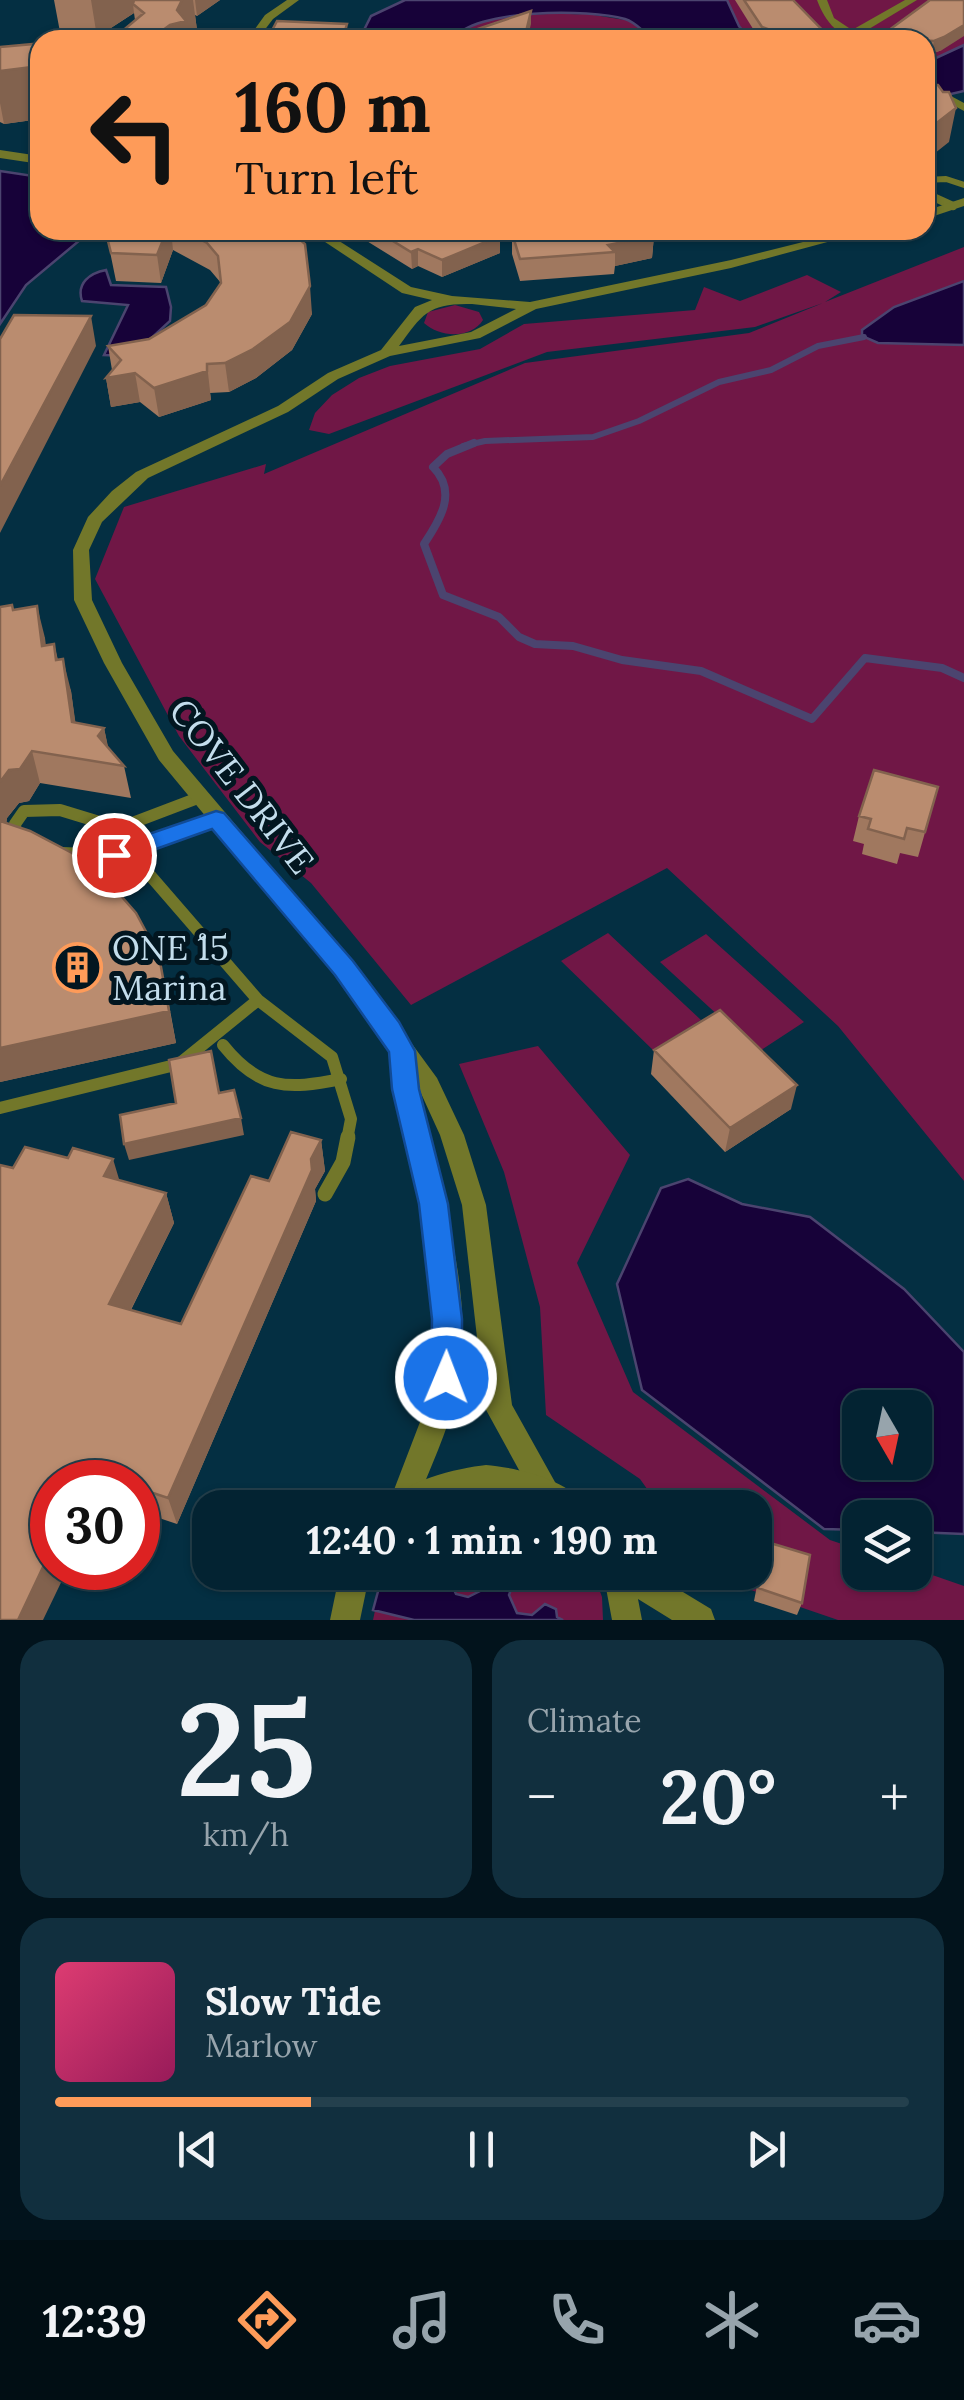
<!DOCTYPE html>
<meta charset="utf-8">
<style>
:root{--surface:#032332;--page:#112f3e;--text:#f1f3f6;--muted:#97a4ac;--line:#24404d;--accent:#fe9b59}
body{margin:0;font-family:Lora,serif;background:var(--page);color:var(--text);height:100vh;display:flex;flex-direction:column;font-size:38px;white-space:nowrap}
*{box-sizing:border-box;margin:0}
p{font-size:32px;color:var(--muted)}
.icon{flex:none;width:55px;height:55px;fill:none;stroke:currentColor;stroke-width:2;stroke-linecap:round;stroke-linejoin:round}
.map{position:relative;height:1620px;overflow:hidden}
.drawer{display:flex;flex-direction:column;gap:20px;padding:20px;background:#02131c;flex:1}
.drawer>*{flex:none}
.banner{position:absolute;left:30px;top:30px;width:905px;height:210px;border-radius:30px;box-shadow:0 2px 8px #0004,0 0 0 2px var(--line);background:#fe9b59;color:#111;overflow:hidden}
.needle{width:65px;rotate:171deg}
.fabs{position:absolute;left:842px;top:1390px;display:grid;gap:20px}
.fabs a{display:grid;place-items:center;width:90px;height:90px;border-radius:20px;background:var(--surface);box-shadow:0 2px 8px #0004,0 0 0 2px var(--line);font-size:50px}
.speed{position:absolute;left:30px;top:1460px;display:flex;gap:20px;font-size:50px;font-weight:700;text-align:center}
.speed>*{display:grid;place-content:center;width:130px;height:130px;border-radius:50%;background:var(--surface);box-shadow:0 2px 8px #0004,0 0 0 2px var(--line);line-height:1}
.speed .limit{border:15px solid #d22;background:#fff;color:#111}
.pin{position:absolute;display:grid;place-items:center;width:85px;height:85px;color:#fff;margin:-42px;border:5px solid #fff;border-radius:50%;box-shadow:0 2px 10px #0007}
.me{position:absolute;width:110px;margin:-55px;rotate:1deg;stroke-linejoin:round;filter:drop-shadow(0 0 8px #0008)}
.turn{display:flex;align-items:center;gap:35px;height:210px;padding:0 40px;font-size:45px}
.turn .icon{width:130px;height:130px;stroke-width:2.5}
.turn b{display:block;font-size:70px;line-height:85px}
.big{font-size:75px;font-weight:700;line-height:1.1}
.drawer .tile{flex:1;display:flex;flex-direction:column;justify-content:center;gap:15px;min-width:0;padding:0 35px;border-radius:30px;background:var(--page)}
.drawer .dial{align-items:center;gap:0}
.dial b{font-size:130px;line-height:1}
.song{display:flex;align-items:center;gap:30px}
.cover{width:120px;height:120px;border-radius:15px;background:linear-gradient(135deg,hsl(340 70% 55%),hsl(330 70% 35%))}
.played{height:10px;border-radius:5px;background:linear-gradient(90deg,var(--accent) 30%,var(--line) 30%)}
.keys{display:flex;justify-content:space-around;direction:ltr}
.heat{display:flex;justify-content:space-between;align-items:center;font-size:55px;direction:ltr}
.drawer .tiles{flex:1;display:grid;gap:20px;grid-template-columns:1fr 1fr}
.tile:last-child{grid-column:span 2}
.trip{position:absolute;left:192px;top:1490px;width:580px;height:100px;border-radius:30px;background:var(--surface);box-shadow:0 2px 8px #0004,0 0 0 2px var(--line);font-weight:700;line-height:100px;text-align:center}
.menu{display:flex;height:160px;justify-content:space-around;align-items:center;background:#010e14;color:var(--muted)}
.menu .icon{width:70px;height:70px}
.menu .selected{color:var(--accent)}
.menu b{font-size:45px;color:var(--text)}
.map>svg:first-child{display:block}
.green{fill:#701746}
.water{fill:#170239;stroke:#4b446f;stroke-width:2.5;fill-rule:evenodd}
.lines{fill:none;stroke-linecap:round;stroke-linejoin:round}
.stream-far1{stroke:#4b446f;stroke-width:6}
.stream{stroke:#4b446f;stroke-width:8}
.service-far3{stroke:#72772a;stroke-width:6}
.service-far2{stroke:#72772a;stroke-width:8}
.service-far1{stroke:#72772a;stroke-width:12}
.service{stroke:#72772a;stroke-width:15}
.minor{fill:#72772a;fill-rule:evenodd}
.tertiary{fill:#72772a;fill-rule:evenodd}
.wall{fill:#a0785f}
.shaded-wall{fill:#82624e}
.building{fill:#ba8c6f;stroke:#82624e;stroke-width:2.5}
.route{fill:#1a73e8;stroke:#114b97;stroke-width:2.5}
.labels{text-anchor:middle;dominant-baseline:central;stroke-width:10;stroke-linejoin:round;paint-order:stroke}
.street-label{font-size:35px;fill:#c3ddec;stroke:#021620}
.poi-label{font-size:35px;fill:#c3ddec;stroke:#021620;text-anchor:start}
</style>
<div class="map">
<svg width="964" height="1620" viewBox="0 0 964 1620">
<rect width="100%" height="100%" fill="#042f42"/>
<!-- green -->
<path class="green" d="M 727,0 L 964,0 L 964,45 L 925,63 L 925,40 L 750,40 L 739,26 Z
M 588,14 L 631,21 L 655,40 L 452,40 C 474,9 554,15 588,14 Z
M 964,247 L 964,1181 L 838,1026 L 667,868 L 411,1005 L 311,883 L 260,842 L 179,736 L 95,579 L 124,507 L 266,464 L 264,474 L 525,363 L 749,333 L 823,303 L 755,327 L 547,352 L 329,434 L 309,430 L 315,413 L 332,395 L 359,378 L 390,366 L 480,349 L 524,324 L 695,310 L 704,287 L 740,301 L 807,275 L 841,292 L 825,302 Z
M 455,305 L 479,312 L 483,320 C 471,339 440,338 424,323 L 428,312 Z
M 608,933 L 701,1020 L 653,1050 L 561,961 Z
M 706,934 L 804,1022 L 758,1052 L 660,962 Z
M 538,1046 L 630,1155 L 577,1263 L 633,1392 L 830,1540 L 860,1550 L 860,1572 L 915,1572 L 915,1569 L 964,1586 L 964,1620 L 838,1620 L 710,1576 L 707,1573 L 755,1572 L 755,1508 L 660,1507 L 640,1479 L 546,1415 L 540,1307 L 504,1172 L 459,1064 Z
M 593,1572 L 602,1597 L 603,1620 L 373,1620 L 383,1573 Z"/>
<!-- water -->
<path class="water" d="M 405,0 L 727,0 L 739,26 L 750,40 C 731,40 671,45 656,40 C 646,36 638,23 625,19 C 590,9 474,8 452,40 L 359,40 L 371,16 Z
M 964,45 L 964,91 L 925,100 L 925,63 Z
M 0,171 L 40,177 L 40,230 L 92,230 L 26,285 L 0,324 Z
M 106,270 L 111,285 L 166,287 L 171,307 L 170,321 L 132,356 L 104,355 L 128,305 L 82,301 C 76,283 90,273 106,270 Z
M 964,281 L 964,345 L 878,343 L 862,336 L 862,330 L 894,307 Z
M 688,1179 L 742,1204 L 810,1217 L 904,1289 L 964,1352 L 964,1534 L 915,1532 L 915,1518 L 860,1518 L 860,1530 L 824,1529 L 642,1390 L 617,1284 L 661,1188 ZM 860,1408 L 915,1408 L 915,1462 L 860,1462 Z
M 383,1573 L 406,1573 L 433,1581 L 437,1574 L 448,1577 L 456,1594 L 468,1597 L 484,1589 L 483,1573 L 529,1573 L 513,1584 L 509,1595 L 517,1613 L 532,1615 L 545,1604 L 556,1609 L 557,1617 L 563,1620 L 414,1620 L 373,1610 Z"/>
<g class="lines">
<!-- stream-far1 -->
<path class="stream-far1" d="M 463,446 L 485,441 L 593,437 L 639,421 L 719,382 L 771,370 L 818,346 L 864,337"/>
<!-- stream -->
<path class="stream" d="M 474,443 L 447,454 L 433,467 C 458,492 440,520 424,544 L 443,595 L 499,617 L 519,637 L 535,644 L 573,646 L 622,660 L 701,671 L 812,719 L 865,658 L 942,668 L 964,678"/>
<!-- service-far3 -->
<path class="service-far3" d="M 925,180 L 946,179 L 964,185
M 925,194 L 937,199"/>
<!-- service-far2 -->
<path class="service-far2" d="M 931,196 L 953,206"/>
<!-- service-far1 -->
<path class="service-far1" d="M 16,838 L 15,824 L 24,811 L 60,810 L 119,828 L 198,798
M 129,851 L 258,1000 L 332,1057 L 351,1119 L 347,1140
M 62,853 L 114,855 L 216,819
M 223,1045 C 259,1090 287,1090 341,1079
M 0,1108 L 179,1064 L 258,1000"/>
<!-- service -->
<path class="service" d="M 325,1194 L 343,1162 L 348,1137"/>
<!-- minor -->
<path class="minor" d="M 287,0 L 299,0 L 273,19 L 257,40 L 247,40 L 265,15 Z
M 817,0 L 827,0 L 834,18 L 852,30 L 905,0 L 917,0 L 859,35 L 865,40 C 840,40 825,22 817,0 Z
M 925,82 L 964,103 L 964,111 L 925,90 Z
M 0,150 L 40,156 L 40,164 L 0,158 Z
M 964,198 L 964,206 L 925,219 L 925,211 Z
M 307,230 L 322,230 L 411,287 L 452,296 L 530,302 L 731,260 L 851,230 L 872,230 L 731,268 L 536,309 L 480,338 L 390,356 L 338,379 L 288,412 L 148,478 L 102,522 L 89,550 L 92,600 L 122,663 L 173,751 L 352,962 L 437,1078 L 464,1135 L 486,1205 L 512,1405 L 560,1491 L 556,1501 L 546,1505 L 536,1501 L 485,1408 L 462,1205 L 440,1135 L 419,1089 C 436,1187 478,1291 457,1392 C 448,1432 429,1469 415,1508 L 387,1508 L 425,1409 L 432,1377 L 436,1336 L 429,1255 L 396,1093 L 391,1051 L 336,974 L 159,760 L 104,663 L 74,600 L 73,550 L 88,517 L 112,491 L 136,472 L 278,406 L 328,373 L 381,350 L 415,307 L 432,300 L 402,293 ZM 472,304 L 516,309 L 471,332 L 399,346 C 423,313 429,303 472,304 Z"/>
<!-- tertiary -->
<path class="tertiary" d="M 486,1465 C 513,1467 574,1480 585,1508 L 543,1508 L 506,1495 L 486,1493 L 466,1495 L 430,1508 L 387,1508 C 398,1481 459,1468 486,1465 Z
M 340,1572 L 370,1572 L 360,1620 L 330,1620 Z
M 603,1572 L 650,1572 L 711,1609 L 715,1620 L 672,1620 L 638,1599 L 642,1620 L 612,1620 Z"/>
</g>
<!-- wall -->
<path class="wall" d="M 54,0 L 220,0 L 197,16 L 195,15 L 197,30 L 120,33 L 135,20 L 134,13 L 97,37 L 60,32 Z
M 735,0 L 793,0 L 832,40 L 760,40 Z
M 930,0 L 942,50 L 931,54 L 925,54 L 925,40 L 887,40 L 889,30 Z
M 0,47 L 36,56 L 40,59 L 40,119 L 4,124 L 0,122 Z
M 116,230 L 289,230 L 312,314 L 292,350 L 256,378 L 229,392 L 210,393 L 211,400 L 199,404 L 159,417 L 140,402 L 111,407 L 106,378 L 112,370 L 108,346 L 149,339 L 206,305 L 221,283 L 210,270 L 173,250 L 161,283 L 116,281 L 107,237 Z
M 349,230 L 484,230 L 500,236 L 500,253 L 442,277 L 418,266 L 412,269 Z
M 729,230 L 758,230 L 734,234 Z
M 512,233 L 654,236 L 652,258 L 615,266 L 614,274 L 520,281 L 512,254 Z
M 0,607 L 13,610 L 45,638 L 45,645 L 54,644 L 58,660 L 71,691 L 75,722 L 104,728 L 108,748 L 124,766 L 131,798 L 40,783 L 29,801 L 19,803 L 7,818 L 6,823 L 166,988 L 176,1043 L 0,1082 Z
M 938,787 L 918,857 L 900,853 L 897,864 L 862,854 L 864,844 L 853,841 L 859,816 Z
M 654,1050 L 791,1109 L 725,1152 L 651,1074 Z
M 321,1140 L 325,1171 L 315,1189 L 316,1201 L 177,1524 L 138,1511 L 138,1482 L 52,1482 L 13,1168 L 120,1180 L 166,1193 L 174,1223 L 131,1310 L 181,1324 L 269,1181 Z
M 767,1542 L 802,1603 L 797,1615 L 754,1601 L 763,1555 Z"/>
<!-- shaded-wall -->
<path class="shaded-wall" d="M 91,0 L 145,0 L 133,4 L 134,13 L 97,37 Z
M 182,0 L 193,0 L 197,30 L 192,40 L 151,40 L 177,10 Z
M 195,0 L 220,0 L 197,16 Z
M 531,11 L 531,24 L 527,40 L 524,40 Z
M 347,24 L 348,40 L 342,40 Z
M 964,25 L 964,36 L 942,50 L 931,54 L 934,41 Z
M 34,44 L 38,66 L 40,66 L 40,119 L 4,124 L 0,103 L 0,71 L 33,53 Z
M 956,108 L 949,142 L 925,161 L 925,132 Z
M 167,230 L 171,230 L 173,250 L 161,283 L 157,255 Z
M 500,236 L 500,253 L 442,277 L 442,260 Z
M 654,236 L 652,258 L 615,266 L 615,252 L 608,245 Z
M 418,249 L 418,266 L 412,269 L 411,252 Z
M 310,286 L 312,314 L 292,350 L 256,378 L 229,392 L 225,363 Z
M 91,316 L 96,346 L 0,533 L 0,486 Z
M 207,364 L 211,400 L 159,417 L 154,388 Z
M 135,373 L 140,402 L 111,407 L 106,378 Z
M 37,606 L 45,638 L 50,678 L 42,646 Z
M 63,659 L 71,691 L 80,754 L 72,722 Z
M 104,728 L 111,760 L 98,736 Z
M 32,751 L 40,783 L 29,801 L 19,803 L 7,818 L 5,840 L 0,848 L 0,782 L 9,770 Z
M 159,956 L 176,1043 L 0,1082 L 0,1048 Z
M 797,1085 L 791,1109 L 725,1152 L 730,1128 Z
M 241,1118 L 244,1135 L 129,1160 L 124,1144 Z
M 321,1140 L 325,1171 L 315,1189 L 316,1201 L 177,1524 L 168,1498 L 311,1159 Z
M 113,1159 L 122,1189 L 104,1176 Z
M 166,1193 L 174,1223 L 119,1333 L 109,1304 Z
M 89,1473 L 93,1482 L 84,1482 Z
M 52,1548 L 52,1568 L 68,1568 L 43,1620 L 18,1620 Z"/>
<!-- building -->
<path class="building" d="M 134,0 L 182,0 L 177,10 L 186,21 L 170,25 L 151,39 L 154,39 L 152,40 L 105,40 L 120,33 L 144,13 L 133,4 Z
M 744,0 L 793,0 L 832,40 L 783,40 L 776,38 L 784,35 L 762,27 Z
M 930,0 L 964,0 L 964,25 L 944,37 L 934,41 L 918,40 L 889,30 Z
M 531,11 L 524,40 L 471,40 L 477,32 L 472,31 Z
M 277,21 L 347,24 L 342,40 L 267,40 Z
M 34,44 L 33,53 L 40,59 L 40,66 L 0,71 L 0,47 Z
M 925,85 L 938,85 L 943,92 L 949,92 L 956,108 L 925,132 Z
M 116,230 L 167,230 L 157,255 L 111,253 L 107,237 Z
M 183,230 L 289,230 L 305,244 L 310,286 L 290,322 L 253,349 L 225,363 L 207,364 L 207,371 L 154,388 L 135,373 L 106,378 L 121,360 L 108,346 L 149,339 L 206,305 L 221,283 L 218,256 L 207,243 Z
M 375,230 L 484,230 L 500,236 L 442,260 L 418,249 L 411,252 Z
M 533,230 L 649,230 L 654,236 L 608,245 L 615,252 L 520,259 L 512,233 Z
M 14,315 L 91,316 L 0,486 L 0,339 Z
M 12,605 L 13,610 L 37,606 L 42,646 L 54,644 L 56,660 L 63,659 L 72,722 L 104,728 L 98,736 L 124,766 L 32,751 L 20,769 L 9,770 L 0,782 L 0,607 Z
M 874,770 L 938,787 L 925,832 L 907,828 L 904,839 L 868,829 L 871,819 L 859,816 Z
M 0,821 L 30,831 L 72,853 L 107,880 L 136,913 L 159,956 L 169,1011 L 0,1048 Z
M 720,1010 L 797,1085 L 730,1128 L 654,1050 Z
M 211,1051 L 219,1093 L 234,1090 L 241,1118 L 124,1144 L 120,1115 L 176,1103 L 169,1060 Z
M 291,1132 L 321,1140 L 311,1159 L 312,1170 L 168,1498 L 138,1488 L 138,1482 L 120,1482 L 89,1473 L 84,1482 L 52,1482 L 52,1548 L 18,1620 L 0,1620 L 0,1165 L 13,1168 L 25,1147 L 68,1158 L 73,1148 L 113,1159 L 104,1176 L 166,1193 L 109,1304 L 181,1324 L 251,1176 L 269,1181 Z
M 767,1542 L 810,1555 L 802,1603 L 758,1588 Z"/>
<!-- route -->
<path class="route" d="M 216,811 L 224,813 L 353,961 L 399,1022 L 415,1051 L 419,1089 L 448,1204 L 462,1319 L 462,1378 L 457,1389 L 446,1393 L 435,1389 L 431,1378 L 432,1319 L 419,1204 L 392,1089 L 389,1052 L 335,975 L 212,829 L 114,864 L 102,855 L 105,849 Z"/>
<!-- icons -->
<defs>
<symbol id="building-ring" viewBox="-11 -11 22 22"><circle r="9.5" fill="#021620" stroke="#fe9b59" stroke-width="1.5"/><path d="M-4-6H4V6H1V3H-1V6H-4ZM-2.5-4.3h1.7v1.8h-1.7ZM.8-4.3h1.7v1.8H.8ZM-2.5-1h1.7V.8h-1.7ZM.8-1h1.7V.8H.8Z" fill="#fe9b59"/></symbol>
</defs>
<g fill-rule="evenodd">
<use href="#building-ring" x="50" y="940" width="55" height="55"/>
</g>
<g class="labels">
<!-- street labels -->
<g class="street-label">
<text transform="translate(242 786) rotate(52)">COVE DRIVE</text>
</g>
<!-- poi labels -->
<g class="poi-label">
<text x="112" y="947">ONE ̊15<tspan x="112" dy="40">Marina</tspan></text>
</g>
</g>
</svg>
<div class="fabs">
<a><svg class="needle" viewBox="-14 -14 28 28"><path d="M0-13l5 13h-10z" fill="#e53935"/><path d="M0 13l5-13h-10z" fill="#97a4ac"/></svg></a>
<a><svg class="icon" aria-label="layers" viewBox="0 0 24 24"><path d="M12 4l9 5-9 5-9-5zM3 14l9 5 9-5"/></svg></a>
</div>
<div class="speed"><div class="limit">30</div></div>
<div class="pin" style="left:114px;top:855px;background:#d93025"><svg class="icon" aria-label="arrive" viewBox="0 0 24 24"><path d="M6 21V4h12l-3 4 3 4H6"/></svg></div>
<svg class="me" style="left:446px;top:1378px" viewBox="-20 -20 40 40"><circle r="17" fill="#1a73e8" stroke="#fff" stroke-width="3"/><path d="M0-11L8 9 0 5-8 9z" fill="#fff"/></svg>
<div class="trip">12:40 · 1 min · 190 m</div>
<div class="banner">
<div class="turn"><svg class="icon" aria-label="left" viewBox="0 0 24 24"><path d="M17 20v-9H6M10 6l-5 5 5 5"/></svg><div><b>160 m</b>Turn left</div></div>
</div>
</div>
<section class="drawer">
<div class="tiles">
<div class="tile dial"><b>25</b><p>km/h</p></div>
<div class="tile"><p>Climate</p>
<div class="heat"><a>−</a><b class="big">20°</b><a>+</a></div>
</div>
<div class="tile">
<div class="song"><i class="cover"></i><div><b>Slow Tide</b><p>Marlow</p></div></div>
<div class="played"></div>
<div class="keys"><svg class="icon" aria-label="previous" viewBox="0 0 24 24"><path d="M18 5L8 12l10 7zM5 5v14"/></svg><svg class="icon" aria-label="pause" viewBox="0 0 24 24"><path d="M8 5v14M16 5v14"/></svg><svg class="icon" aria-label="next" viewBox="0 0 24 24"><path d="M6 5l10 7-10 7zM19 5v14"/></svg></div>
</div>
</div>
</section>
<nav class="menu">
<b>12:39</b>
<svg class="icon selected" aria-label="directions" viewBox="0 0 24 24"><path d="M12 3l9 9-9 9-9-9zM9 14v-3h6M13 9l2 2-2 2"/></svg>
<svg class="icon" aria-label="music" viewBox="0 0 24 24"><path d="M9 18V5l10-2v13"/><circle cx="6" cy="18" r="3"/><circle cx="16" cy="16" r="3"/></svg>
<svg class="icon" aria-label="phone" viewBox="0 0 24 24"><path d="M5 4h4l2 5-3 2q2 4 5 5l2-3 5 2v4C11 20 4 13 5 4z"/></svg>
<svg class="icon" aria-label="climate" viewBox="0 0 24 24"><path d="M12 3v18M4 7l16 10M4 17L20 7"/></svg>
<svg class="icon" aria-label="car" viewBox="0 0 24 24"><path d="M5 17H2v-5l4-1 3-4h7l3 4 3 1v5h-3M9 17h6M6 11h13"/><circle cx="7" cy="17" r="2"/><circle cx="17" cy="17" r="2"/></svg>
</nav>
